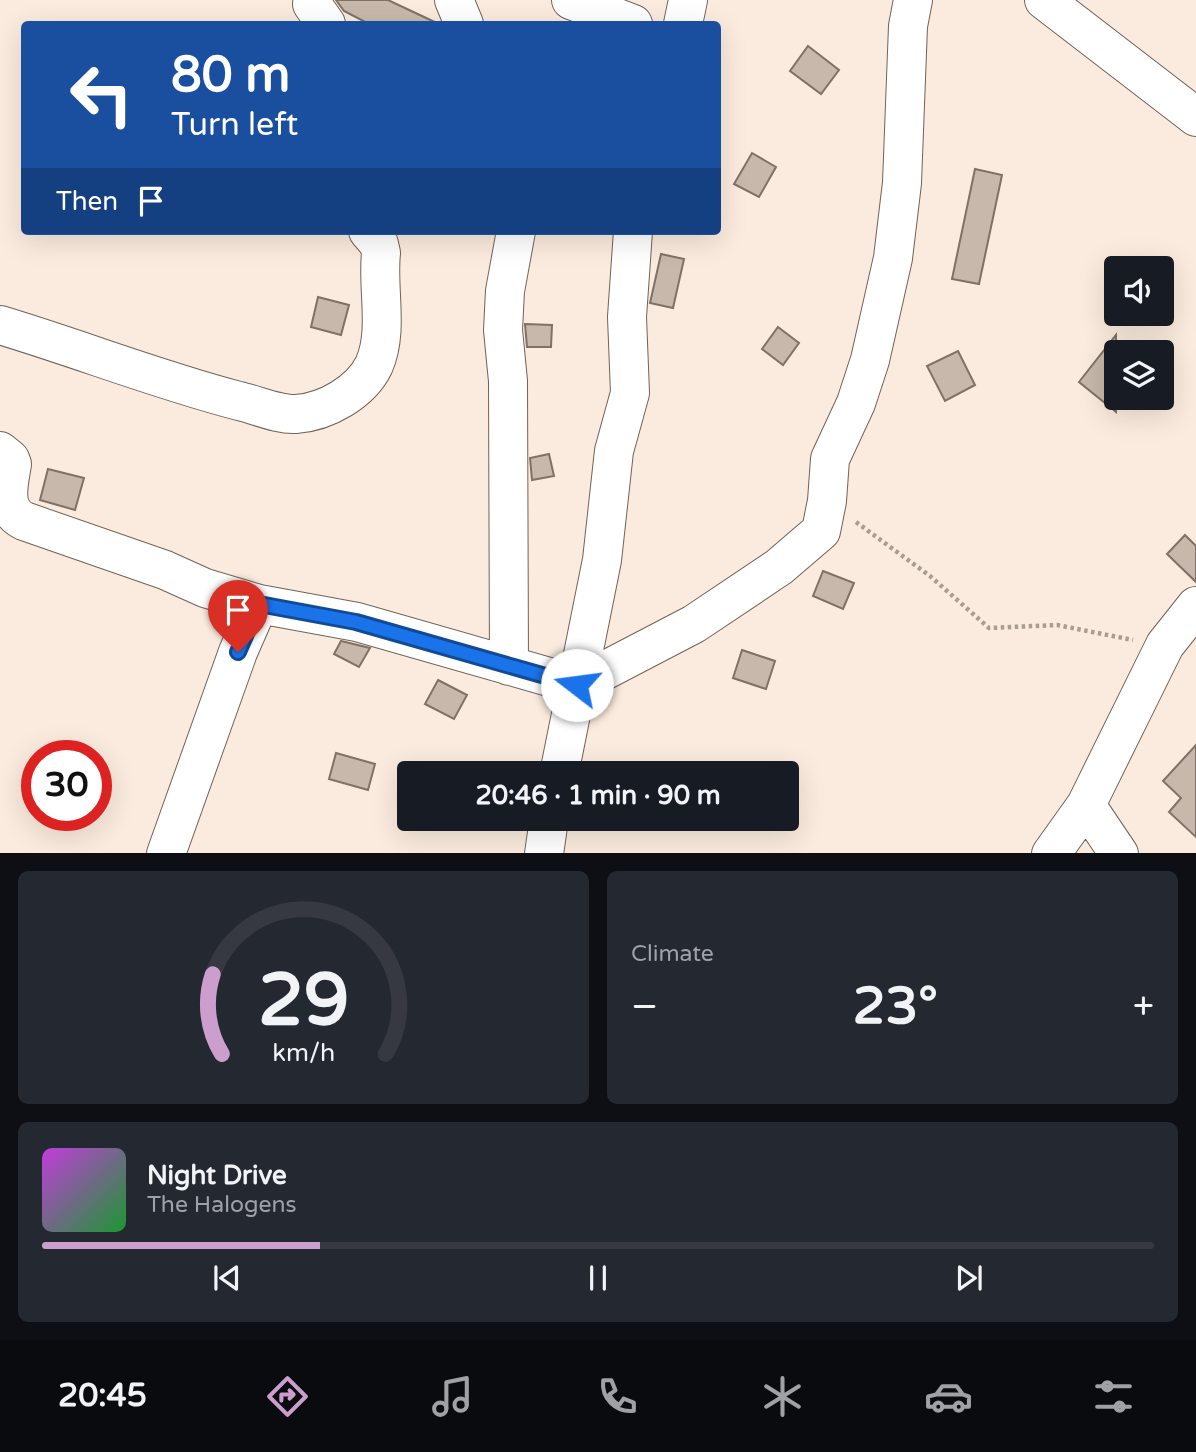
<!DOCTYPE html>
<meta charset="utf-8">
<style>
:root{--surface:#171b24;--page:#242831;--text:#f1f3f6;--muted:#9ea1a6;--line:#363941;--accent:#cc9ecd}
body{margin:0;font-family:"Varela Round",sans-serif;background:var(--page);color:var(--text);height:100vh;display:flex;flex-direction:column;font-size:26px;white-space:nowrap}
*{box-sizing:border-box;margin:0}
p{font-size:23px;color:var(--muted)}
.icon{flex:none;width:38px;height:38px;fill:none;stroke:currentColor;stroke-width:2;stroke-linecap:round;stroke-linejoin:round}
.map{position:relative;height:853px;overflow:hidden}
.details{display:flex;flex-direction:column;gap:18px;padding:18px;background:#0d0f14;flex:1}
.details>*{flex:none}
.banner{position:absolute;left:21px;top:21px;width:700px;height:214px;border-radius:7px;box-shadow:0 7px 28px #0002;background:#1a4fa0;color:#fff;overflow:hidden}
.tools{position:absolute;left:1104px;top:256px;display:grid;gap:14px}
.tools a{display:grid;place-items:center;width:70px;height:70px;border-radius:7px;background:var(--surface);box-shadow:0 7px 28px #0002;font-size:35px}
.speed{position:absolute;left:21px;top:740px;display:flex;gap:14px;font-size:35px;font-weight:700;text-align:center}
.speed>*{display:grid;place-content:center;width:91px;height:91px;border-radius:50%;background:var(--surface);box-shadow:0 7px 28px #0002;line-height:1}
.speed .limit{border:10px solid #d22;background:#fff;color:#111}
.pin{position:absolute;display:grid;place-items:center;width:60px;height:60px;color:#fff;margin:-72px -30px;border-radius:50% 50% 50% 0;rotate:-45deg;box-shadow:0 0 7px #0007}
.pin .icon{rotate:45deg}
.me{position:absolute;width:77px;margin:-38px;rotate:285deg;stroke-linejoin:round;filter:drop-shadow(0 0 5px #0008)}
.turn{display:flex;align-items:center;gap:24px;height:147px;padding:0 35px;font-size:32px}
.turn .icon{width:91px;height:91px;stroke-width:2.5}
.turn b{display:block;font-size:49px;line-height:60px}
.then{display:flex;align-items:center;height:66px;padding:0 35px;background:#0003;gap:14px;font-size:26px}
.big{font-size:52px;font-weight:800;line-height:1.1}
.details .card{flex:1;display:flex;flex-direction:column;justify-content:center;gap:10px;min-width:0;padding:0 24px;border-radius:10px;background:var(--page)}
.details .dial{align-items:center;gap:0}
.dial svg{height:182px;overflow:visible;fill:none;stroke:var(--line);stroke-width:7;stroke-linecap:round;text-anchor:middle}
.dial text{fill:var(--text);stroke:none}
.song{display:flex;align-items:center;gap:21px}
.cover{width:84px;height:84px;border-radius:10px;background:linear-gradient(135deg,hsl(290 70% 55%),hsl(130 70% 35%))}
.played{height:7px;border-radius:4px;background:linear-gradient(90deg,var(--accent) 25%,var(--line) 25%)}
.keys{display:flex;justify-content:space-around;direction:ltr}
.heat{display:flex;justify-content:space-between;align-items:center;font-size:38px;direction:ltr}
.details .tiles{flex:1;display:grid;gap:18px;grid-template-columns:1fr 1fr}
.card:last-child{grid-column:span 2}
.trip{position:absolute;left:397px;top:761px;width:402px;height:70px;border-radius:7px;background:var(--surface);box-shadow:0 7px 28px #0002;font-weight:800;line-height:70px;text-align:center}
.tabs{display:flex;height:112px;justify-content:space-around;align-items:center;background:#090b0e;color:var(--muted)}
.tabs .icon{width:49px;height:49px}
.tabs .active{color:var(--accent)}
.tabs b{font-size:32px;color:var(--text)}
.map>svg:first-child{display:block}
.building{fill:#c7b8ab;stroke:#7f7166;stroke-width:2}
.lines{fill:none;stroke-linecap:round;stroke-linejoin:round}
.minor-casing{stroke:#706357;stroke-width:40}
.path{stroke:#a99d93;stroke-width:4.5;stroke-dasharray:3.5 3.5;stroke-linecap:butt}
.minor{stroke:#fff;stroke-width:38}
.route-casing{stroke:#114b97;stroke-width:18}
.route{stroke:#1a73e8;stroke-width:12}
</style>
<div class="map">
<svg width="1196" height="854" viewBox="0 0 1196 854">
<rect width="100%" height="100%" fill="#fbebde"/>
<!-- building -->
<path class="building" d="M 336,0 L 388,0 L 439,24 L 369,24 L 344,11 Z
M 808,46 L 839,70 L 821,94 L 790,71 Z
M 752,153 L 776,167 L 759,197 L 734,184 Z
M 975,169 L 1002,175 L 979,284 L 952,279 Z
M 661,254 L 684,259 L 673,308 L 650,303 Z
M 318,297 L 349,305 L 341,335 L 311,327 Z
M 525,324 L 552,325 L 551,347 L 527,347 Z
M 778,327 L 799,343 L 783,365 L 762,349 Z
M 1116,335 L 1116,412 L 1079,382 Z
M 958,351 L 975,385 L 945,401 L 927,366 Z
M 549,454 L 554,476 L 532,480 L 530,458 Z
M 48,469 L 84,478 L 75,510 L 40,500 Z
M 1185,535 L 1196,546 L 1196,582 L 1167,554 Z
M 823,571 L 854,583 L 843,609 L 813,596 Z
M 341,641 L 370,648 L 359,667 L 334,654 Z
M 742,650 L 775,661 L 766,689 L 733,678 Z
M 438,680 L 467,695 L 454,719 L 425,704 Z
M 1196,745 L 1196,837 L 1169,812 L 1181,798 L 1163,781 Z
M 336,753 L 375,764 L 368,790 L 329,779 Z"/>
<g class="lines">
<defs>
<path id="minor" d="M 454,0 L 464,24
M 571,0 L 633,24
M 1044,0 L 1196,117
M 312,4 L 326,24
M 683,24 L 688,0
M 0,325 C 80,349 158,380 239,401 C 257,405 278,415 296,414 C 326,412 361,392 374,365 C 389,331 377,289 381,253 L 379,244 L 368,231
M 0,451 L 10,459 L 12,464 C 9,484 1,510 24,521 L 165,570 L 205,588 L 259,604 L 357,622 L 577,685 L 694,624 L 779,567 L 821,531 L 827,501 L 830,459 L 856,403 L 870,360 L 893,258 L 902,183 L 908,26 L 913,0
M 509,666 L 508,381 L 503,330 L 505,291 L 516,231
M 559,774 L 602,560 L 614,451 L 630,393 L 627,317 L 633,231
M 1086,805 L 1119,854
M 166,854 L 238,652 L 259,604
M 544,854 L 549,819
M 1051,854 L 1086,805 L 1165,645 L 1196,606"/>
</defs>
<!-- minor casing -->
<use href="#minor" class="minor-casing"/>
<!-- path -->
<path class="path" d="M 856,522 L 930,576 L 989,628 L 1057,625 L 1133,640"/>
<!-- minor -->
<use href="#minor" class="minor"/>
</g>
<g class="lines">
<defs>
<path id="route" d="M 238,652 L 259,604 L 356,622 L 577,685"/>
</defs>
<!-- route casing -->
<use href="#route" class="route-casing"/>
<!-- route -->
<use href="#route" class="route"/>
</g>
</svg>
<div class="tools">
<a><svg class="icon" aria-label="sound" viewBox="0 0 24 24"><path d="M4 9h4l5-4v14l-5-4H4zM17 9q2 3 0 6"/></svg></a>
<a><svg class="icon" aria-label="layers" viewBox="0 0 24 24"><path d="M12 4l9 5-9 5-9-5zM3 14l9 5 9-5"/></svg></a>
</div>
<div class="speed"><div class="limit">30</div></div>
<div class="pin" style="left:238px;top:652px;background:#d93025"><svg class="icon" aria-label="arrive" viewBox="0 0 24 24"><path d="M6 21V4h12l-3 4 3 4H6"/></svg></div>
<svg class="me" style="left:577px;top:685px" viewBox="-20 -20 40 40"><circle r="19" fill="#fff"/><path d="M0-13L10 11 0 6-10 11z" fill="#1a73e8"/></svg>
<div class="trip">20:46 · 1 min · 90 m</div>
<div class="banner">
<div class="turn"><svg class="icon" aria-label="left" viewBox="0 0 24 24"><path d="M17 20v-9H6M10 6l-5 5 5 5"/></svg><div><b>80 m</b>Turn left</div></div>
<div class="then">Then<svg class="icon" aria-label="arrive" viewBox="0 0 24 24"><path d="M6 21V4h12l-3 4 3 4H6"/></svg></div>
</div>
</div>
<section class="details">
<div class="tiles">
<div class="card dial"><svg viewBox="0 0 100 80">
<path d="M14 69A42 42 0 1 1 86 69"/>
<path d="M14 69A42 42 0 0 1 10 34" stroke="#cc9ecd"/>
<text x="50" y="56" font-size="32" font-weight="700">29</text>
<text x="50" y="72" font-size="11">km/h</text>
</svg></div>
<div class="card"><p>Climate</p>
<div class="heat"><a>−</a><b class="big">23°</b><a>+</a></div>
</div>
<div class="card">
<div class="song"><i class="cover"></i><div><b>Night Drive</b><p>The Halogens</p></div></div>
<div class="played"></div>
<div class="keys"><svg class="icon" aria-label="previous" viewBox="0 0 24 24"><path d="M18 5L8 12l10 7zM5 5v14"/></svg><svg class="icon" aria-label="pause" viewBox="0 0 24 24"><path d="M8 5v14M16 5v14"/></svg><svg class="icon" aria-label="next" viewBox="0 0 24 24"><path d="M6 5l10 7-10 7zM19 5v14"/></svg></div>
</div>
</div>
</section>
<nav class="tabs">
<b>20:45</b>
<svg class="icon active" aria-label="directions" viewBox="0 0 24 24"><path d="M12 3l9 9-9 9-9-9zM9 14v-3h6M13 9l2 2-2 2"/></svg>
<svg class="icon" aria-label="music" viewBox="0 0 24 24"><path d="M9 18V5l10-2v13"/><circle cx="6" cy="18" r="3"/><circle cx="16" cy="16" r="3"/></svg>
<svg class="icon" aria-label="phone" viewBox="0 0 24 24"><path d="M5 4h4l2 5-3 2q2 4 5 5l2-3 5 2v4C11 20 4 13 5 4z"/></svg>
<svg class="icon" aria-label="climate" viewBox="0 0 24 24"><path d="M12 3v18M4 7l16 10M4 17L20 7"/></svg>
<svg class="icon" aria-label="car" viewBox="0 0 24 24"><path d="M5 17H2v-5l4-1 3-4h7l3 4 3 1v5h-3M9 17h6M6 11h13"/><circle cx="7" cy="17" r="2"/><circle cx="17" cy="17" r="2"/></svg>
<svg class="icon" aria-label="filters" viewBox="0 0 24 24"><path d="M4 7h16M4 17h16"/><circle cx="9" cy="7" r="2"/><circle cx="15" cy="17" r="2"/></svg>
</nav>
